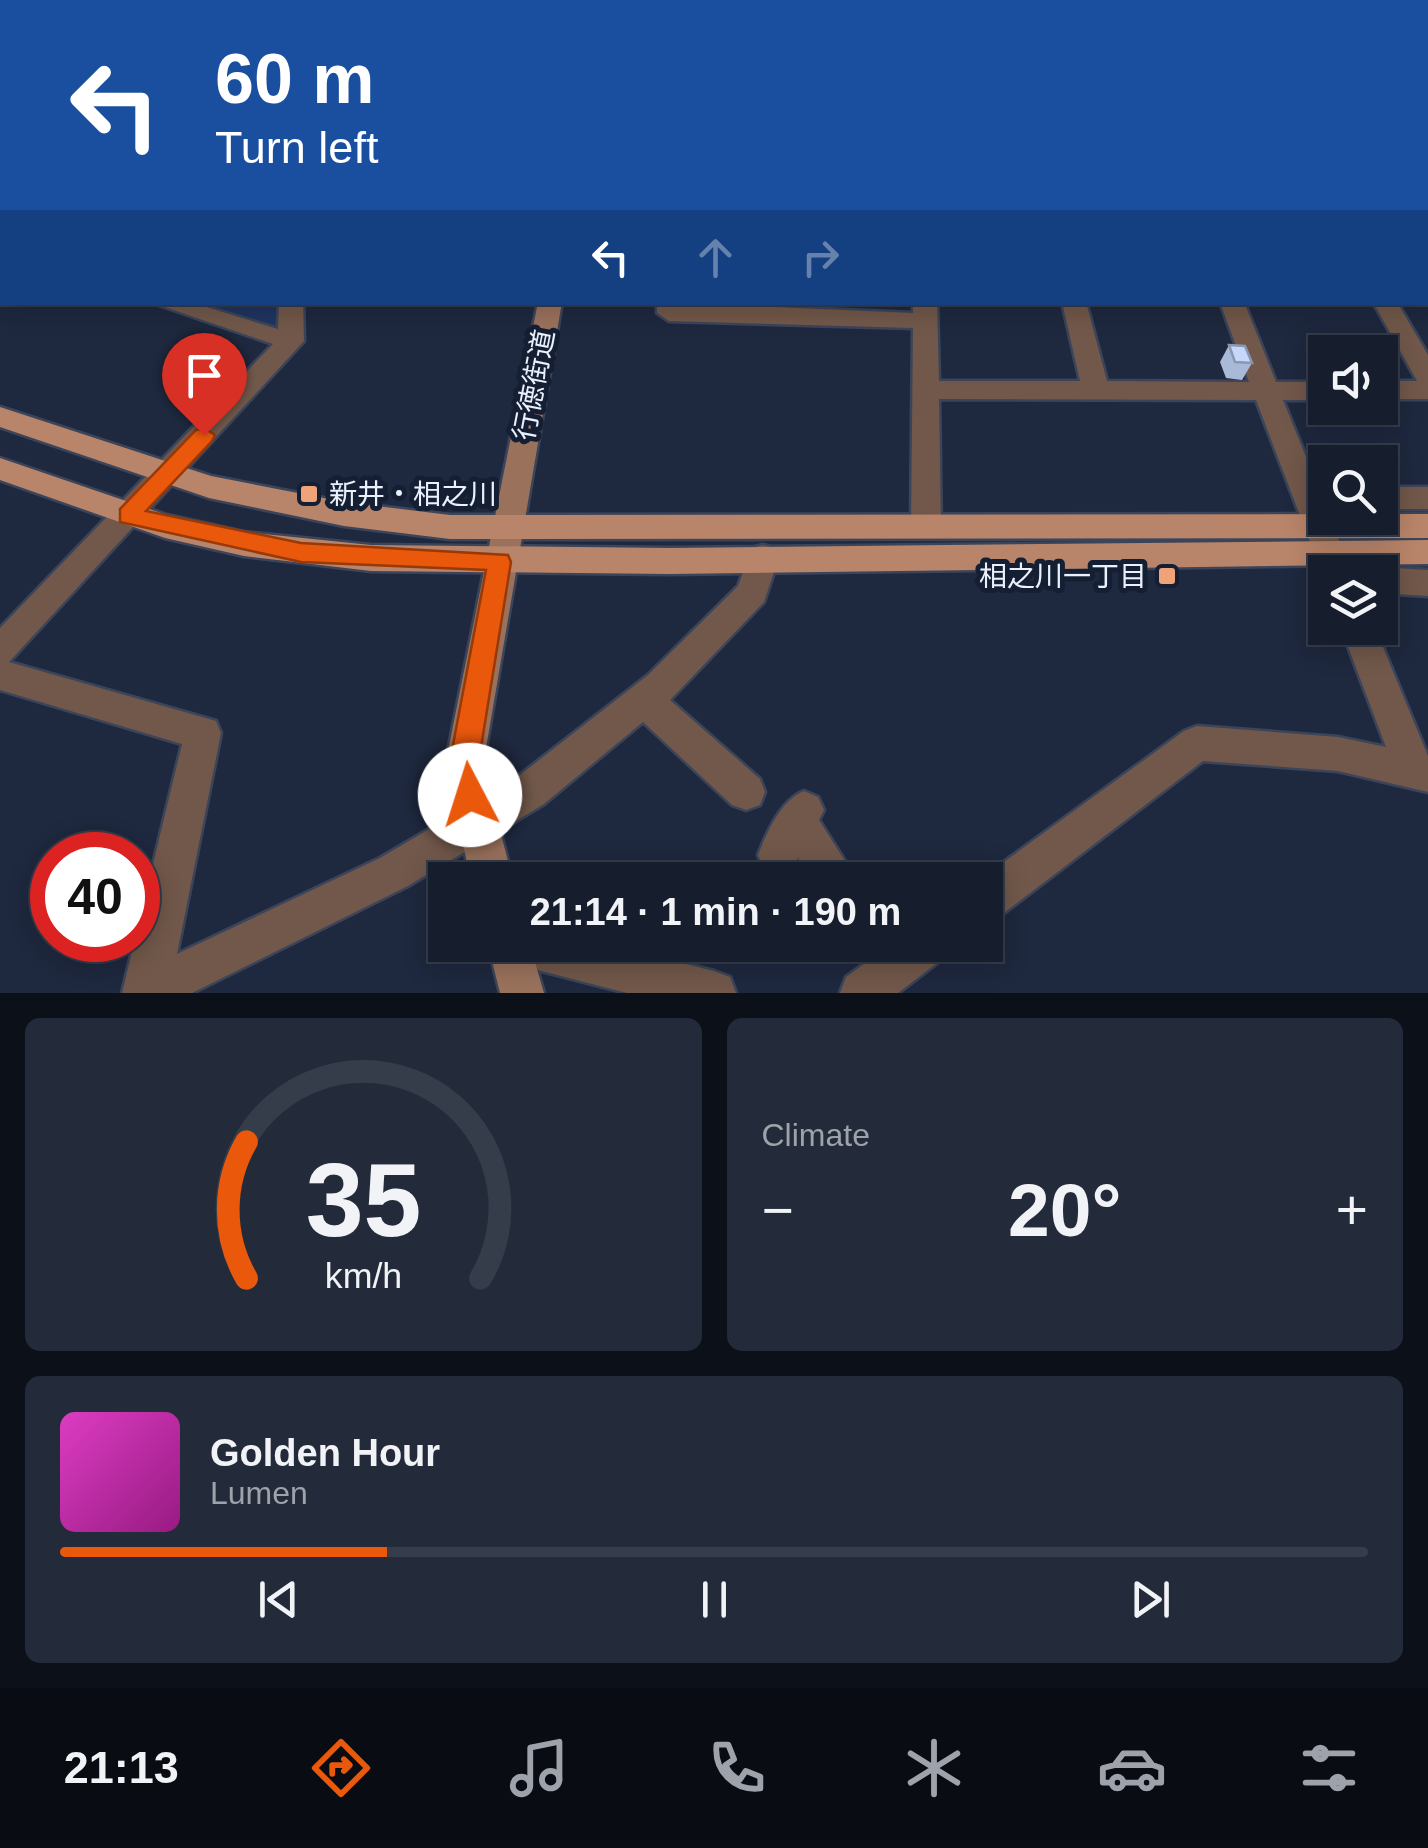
<!DOCTYPE html>
<meta charset="utf-8">
<style>
:root{--surface:#161e2e;--page:#232b3a;--text:#f1f3f6;--muted:#9ea2aa;--line:#353c4a;--accent:#ea580c}
body{margin:0;font-family:Helvetica,"Noto Sans JP",sans-serif;background:var(--page);color:var(--text);height:100vh;display:flex;flex-direction:column;font-size:38px;white-space:nowrap}
*{box-sizing:border-box;margin:0}
p{font-size:32px;color:var(--muted)}
.icon{flex:none;width:55px;height:55px;fill:none;stroke:currentColor;stroke-width:2;stroke-linecap:round;stroke-linejoin:round}
.map{position:relative;height:993px;overflow:hidden}
.drawer{display:flex;flex-direction:column;gap:25px;padding:25px;background:#0c1019;flex:1}
.drawer>*{flex:none}
.top-card{position:absolute;left:0px;top:0px;width:1430px;height:305px;box-shadow:0 5px 25px #0003,0 0 0 2px var(--line);background:#1a4fa0;color:#fff;overflow:hidden}
.buttons{position:absolute;left:1308px;top:335px;display:grid;gap:20px}
.buttons a{display:grid;place-items:center;width:90px;height:90px;border-radius:0px;background:var(--surface);box-shadow:0 5px 25px #0003,0 0 0 2px var(--line);font-size:50px}
.speed{position:absolute;left:30px;top:832px;display:flex;gap:20px;font-size:50px;font-weight:700;text-align:center}
.speed>*{display:grid;place-content:center;width:130px;height:130px;border-radius:50%;background:var(--surface);box-shadow:0 5px 25px #0003,0 0 0 2px var(--line);line-height:1}
.speed .limit{border:15px solid #d22;background:#fff;color:#111}
.pin{position:absolute;display:grid;place-items:center;width:85px;height:85px;color:#fff;margin:-102px -42px;border-radius:50% 50% 50% 0;rotate:-45deg;box-shadow:0 0 10px #0007}
.pin .icon{rotate:45deg}
.me{position:absolute;width:110px;margin:-55px;rotate:355deg;stroke-linejoin:round;filter:drop-shadow(0 0 8px #0008)}
.turn{display:flex;align-items:center;gap:35px;height:210px;padding:0 50px;font-size:45px}
.turn .icon{width:130px;height:130px;stroke-width:2.5}
.turn b{display:block;font-size:70px;line-height:85px}
.lanes{display:flex;align-items:center;height:95px;padding:0 50px;background:#0003;justify-content:center;gap:50px;direction:ltr}
.lanes .off{opacity:.35}
.big{font-size:75px;font-weight:700;line-height:1.1}
.drawer .tile{flex:1;display:flex;flex-direction:column;justify-content:center;gap:15px;min-width:0;padding:0 35px;border-radius:15px;background:var(--page)}
.drawer .dial{align-items:center;gap:0}
.dial svg{height:260px;overflow:visible;fill:none;stroke:var(--line);stroke-width:7;stroke-linecap:round;text-anchor:middle}
.dial text{fill:var(--text);stroke:none}
.song{display:flex;align-items:center;gap:30px}
.cover{width:120px;height:120px;border-radius:15px;background:linear-gradient(135deg,hsl(310 70% 55%),hsl(310 70% 35%))}
.played{height:10px;border-radius:5px;background:linear-gradient(90deg,var(--accent) 25%,var(--line) 25%)}
.keys{display:flex;justify-content:space-around;direction:ltr}
.heat{display:flex;justify-content:space-between;align-items:center;font-size:55px;direction:ltr}
.drawer .tiles{flex:1;display:grid;gap:25px;grid-template-columns:1fr 1fr}
.tile:last-child{grid-column:span 2}
.trip{position:absolute;left:428px;top:862px;width:575px;height:100px;border-radius:0px;background:var(--surface);box-shadow:0 5px 25px #0003,0 0 0 2px var(--line);font-weight:700;line-height:100px;text-align:center}
.tabs{display:flex;height:160px;justify-content:space-around;align-items:center;background:#090c12;color:var(--muted)}
.tabs .icon{width:70px;height:70px}
.tabs .active{color:var(--accent)}
.tabs b{font-size:45px;color:var(--text)}
.map>svg:first-child{display:block}
.green{fill:#203460}
.lines{fill:none;stroke-linecap:round;stroke-linejoin:round}
.street-casing{stroke:#3b4459;stroke-width:5}
.secondary-casing{stroke:#3b4459;stroke-width:5}
.primary-casing{stroke:#3b4459;stroke-width:5}
.street{fill:#71584a;fill-rule:evenodd}
.secondary{fill:#9a725c;fill-rule:evenodd}
.primary{fill:#b9856a;fill-rule:evenodd}
.wall{fill:#a9bad8}
.building{fill:#c5d8fb;stroke:#8a97b0;stroke-width:2.5}
.route{fill:#ea580c;stroke:#983908;stroke-width:2.5}
.poi-dot{fill:#f0a279;stroke:#151f33;stroke-width:4}
.labels{text-anchor:middle;dominant-baseline:central;stroke-width:10;stroke-linejoin:round;paint-order:stroke}
.street-label{font-size:28px;fill:#ebf1fc;stroke:#151f33}
.poi-label{font-size:28px;fill:#ebf1fc;stroke:#151f33;text-anchor:start}
</style>
<div class="map">
<svg width="1428" height="993" viewBox="0 0 1428 993">
<rect width="100%" height="100%" fill="#1e283e"/>
<!-- green -->
<path class="green" d="M 187,303 L 282,303 L 282,323 L 271,327 Z"/>
<g class="lines">
<defs>
<path id="street" d="M 472,0 L 488,0 L 489,2 L 473,2 Z
M 1000,0 L 1016,0 L 1017,2 L 1001,2 Z
M 1069,0 L 1121,0 L 1122,1 L 1071,2 Z
M 2,13 L 2,25 L 0,26 L 0,14 Z
M 0,169 L 2,169 L 2,181 L 0,181 Z
M 0,247 L 2,248 L 2,262 L 0,261 Z
M 150,302 L 190,302 L 278,329 L 279,302 L 303,302 L 304,341 L 9,662 L 216,721 L 221,733 L 177,954 L 380,858 L 516,778 L 648,675 L 738,586 L 752,548 L 763,545 L 774,548 L 779,557 L 764,602 L 670,700 L 760,779 L 765,792 L 760,805 L 746,810 L 732,805 L 643,722 L 544,804 L 408,886 L 192,993 L 122,993 L 182,744 L 0,690 L 0,628 L 273,344 Z
M 657,302 L 913,313 L 913,302 L 937,302 L 939,381 L 1080,381 L 1062,302 L 1086,302 L 1107,381 L 1249,382 L 1220,302 L 1244,302 L 1276,382 L 1325,382 L 1325,400 L 1283,400 L 1325,504 L 1325,518 L 1330,518 L 1352,572 L 1325,572 L 1325,581 L 1256,400 L 939,399 L 941,528 L 937,536 L 915,536 L 911,528 L 913,328 L 669,321 L 657,313 Z
M 1373,302 L 1397,302 L 1428,355 L 1428,399 L 1380,399 L 1380,381 L 1417,381 Z
M 1380,487 L 1428,487 L 1428,509 L 1380,509 Z
M 1380,567 L 1428,570 L 1428,596 L 1380,593 L 1380,572 L 1368,572 Z
M 1341,628 L 1375,628 L 1428,756 L 1428,792 L 1338,771 L 1203,761 L 1000,916 L 985,922 L 985,880 L 979,880 L 1184,731 L 1197,726 L 1338,737 L 1386,747 Z
M 804,791 L 818,797 L 824,810 L 819,820 L 857,880 L 812,880 L 798,858 L 792,869 L 778,875 L 764,869 L 758,855 C 767,832 781,800 804,791 Z
M 501,945 L 609,945 L 714,971 L 730,977 L 736,993 L 627,993 L 522,966 L 507,960 Z
M 890,945 L 947,945 L 941,960 L 898,993 L 840,993 L 846,977 Z"/>
<path id="secondary" d="M 2,131 L 2,145 L 0,146 L 0,132 Z
M 538,302 L 562,302 L 483,766 L 513,880 L 471,880 L 445,766 Z
M 488,945 L 530,945 L 544,993 L 500,993 Z"/>
<path id="primary" d="M 0,407 L 211,476 L 344,502 L 450,515 L 1428,514 L 1428,538 L 450,539 L 344,526 L 209,498 L 0,427 Z
M 0,458 L 167,515 L 244,532 L 371,545 L 670,548 L 1428,540 L 1428,564 L 670,574 L 371,571 L 244,556 L 165,538 L 0,480 Z"/>
</defs>
<!-- street casing -->
<use href="#street" class="street-casing"/>
<!-- secondary casing -->
<use href="#secondary" class="secondary-casing"/>
<!-- primary casing -->
<use href="#primary" class="primary-casing"/>
<!-- street -->
<use href="#street" class="street"/>
<!-- secondary -->
<use href="#secondary" class="secondary"/>
<!-- primary -->
<use href="#primary" class="primary"/>
</g>
<!-- wall -->
<path class="wall" d="M 1229,345 L 1252,363 L 1242,380 L 1226,378 L 1220,362 Z"/>
<!-- building -->
<path class="building" d="M 1229,345 L 1245,346 L 1252,363 L 1235,362 Z"/>
<!-- route -->
<path class="route" d="M 204,428 L 215,435 L 212,441 L 146,511 L 301,543 L 508,555 L 511,562 L 478,766 L 485,795 L 481,805 L 470,809 L 460,805 L 449,766 L 486,570 L 301,562 L 120,522 L 120,509 L 196,430 Z"/>
<!-- markers -->
<g class="poi-dot">
<rect x="299" y="484" width="20" height="20" rx="5"/>
<rect x="1157" y="566" width="20" height="20" rx="5"/>
</g>
<g class="labels">
<!-- street labels -->
<g class="street-label">
<text transform="translate(534 385) rotate(-79)">行徳街道</text>
</g>
<!-- poi labels -->
<g class="poi-label">
<text x="329" y="494">新井・相之川</text>
<text x="1147" y="576" text-anchor="end">相之川一丁目</text>
</g>
</g>
</svg>
<div class="buttons">
<a><svg class="icon" aria-label="sound" viewBox="0 0 24 24"><path d="M4 9h4l5-4v14l-5-4H4zM17 9q2 3 0 6"/></svg></a>
<a><svg class="icon" aria-label="search" viewBox="0 0 24 24"><circle cx="10" cy="10" r="6"/><path d="M15 15l6 6"/></svg></a>
<a><svg class="icon" aria-label="layers" viewBox="0 0 24 24"><path d="M12 4l9 5-9 5-9-5zM3 14l9 5 9-5"/></svg></a>
</div>
<div class="speed"><div class="limit">40</div></div>
<div class="pin" style="left:204px;top:435px;background:#d93025"><svg class="icon" aria-label="arrive" viewBox="0 0 24 24"><path d="M6 21V4h12l-3 4 3 4H6"/></svg></div>
<svg class="me" style="left:470px;top:795px" viewBox="-20 -20 40 40"><circle r="19" fill="#fff"/><path d="M0-13L10 11 0 6-10 11z" fill="#ea580c"/></svg>
<div class="trip">21:14 · 1 min · 190 m</div>
<div class="top-card">
<div class="turn"><svg class="icon" aria-label="left" viewBox="0 0 24 24"><path d="M17 20v-9H6M10 6l-5 5 5 5"/></svg><div><b>60 m</b>Turn left</div></div>
<div class="lanes"><svg class="icon" aria-label="left" viewBox="0 0 24 24"><path d="M17 20v-9H6M10 6l-5 5 5 5"/></svg><svg class="icon off" aria-label="ahead" viewBox="0 0 24 24"><path d="M12 20V5M6 11l6-6 6 6"/></svg><svg class="icon off" aria-label="right" viewBox="0 0 24 24"><path d="M7 20v-9h11M14 6l5 5-5 5"/></svg></div>
</div>
</div>
<section class="drawer">
<div class="tiles">
<div class="tile dial"><svg viewBox="0 0 100 80">
<path d="M14 69A42 42 0 1 1 86 69"/>
<path d="M14 69A42 42 0 0 1 14 27" stroke="#ea580c"/>
<text x="50" y="56" font-size="32" font-weight="700">35</text>
<text x="50" y="72" font-size="11">km/h</text>
</svg></div>
<div class="tile"><p>Climate</p>
<div class="heat"><a>−</a><b class="big">20°</b><a>+</a></div>
</div>
<div class="tile">
<div class="song"><i class="cover"></i><div><b>Golden Hour</b><p>Lumen</p></div></div>
<div class="played"></div>
<div class="keys"><svg class="icon" aria-label="previous" viewBox="0 0 24 24"><path d="M18 5L8 12l10 7zM5 5v14"/></svg><svg class="icon" aria-label="pause" viewBox="0 0 24 24"><path d="M8 5v14M16 5v14"/></svg><svg class="icon" aria-label="next" viewBox="0 0 24 24"><path d="M6 5l10 7-10 7zM19 5v14"/></svg></div>
</div>
</div>
</section>
<nav class="tabs">
<b>21:13</b>
<svg class="icon active" aria-label="directions" viewBox="0 0 24 24"><path d="M12 3l9 9-9 9-9-9zM9 14v-3h6M13 9l2 2-2 2"/></svg>
<svg class="icon" aria-label="music" viewBox="0 0 24 24"><path d="M9 18V5l10-2v13"/><circle cx="6" cy="18" r="3"/><circle cx="16" cy="16" r="3"/></svg>
<svg class="icon" aria-label="phone" viewBox="0 0 24 24"><path d="M5 4h4l2 5-3 2q2 4 5 5l2-3 5 2v4C11 20 4 13 5 4z"/></svg>
<svg class="icon" aria-label="climate" viewBox="0 0 24 24"><path d="M12 3v18M4 7l16 10M4 17L20 7"/></svg>
<svg class="icon" aria-label="car" viewBox="0 0 24 24"><path d="M5 17H2v-5l4-1 3-4h7l3 4 3 1v5h-3M9 17h6M6 11h13"/><circle cx="7" cy="17" r="2"/><circle cx="17" cy="17" r="2"/></svg>
<svg class="icon" aria-label="filters" viewBox="0 0 24 24"><path d="M4 7h16M4 17h16"/><circle cx="9" cy="7" r="2"/><circle cx="15" cy="17" r="2"/></svg>
</nav>
